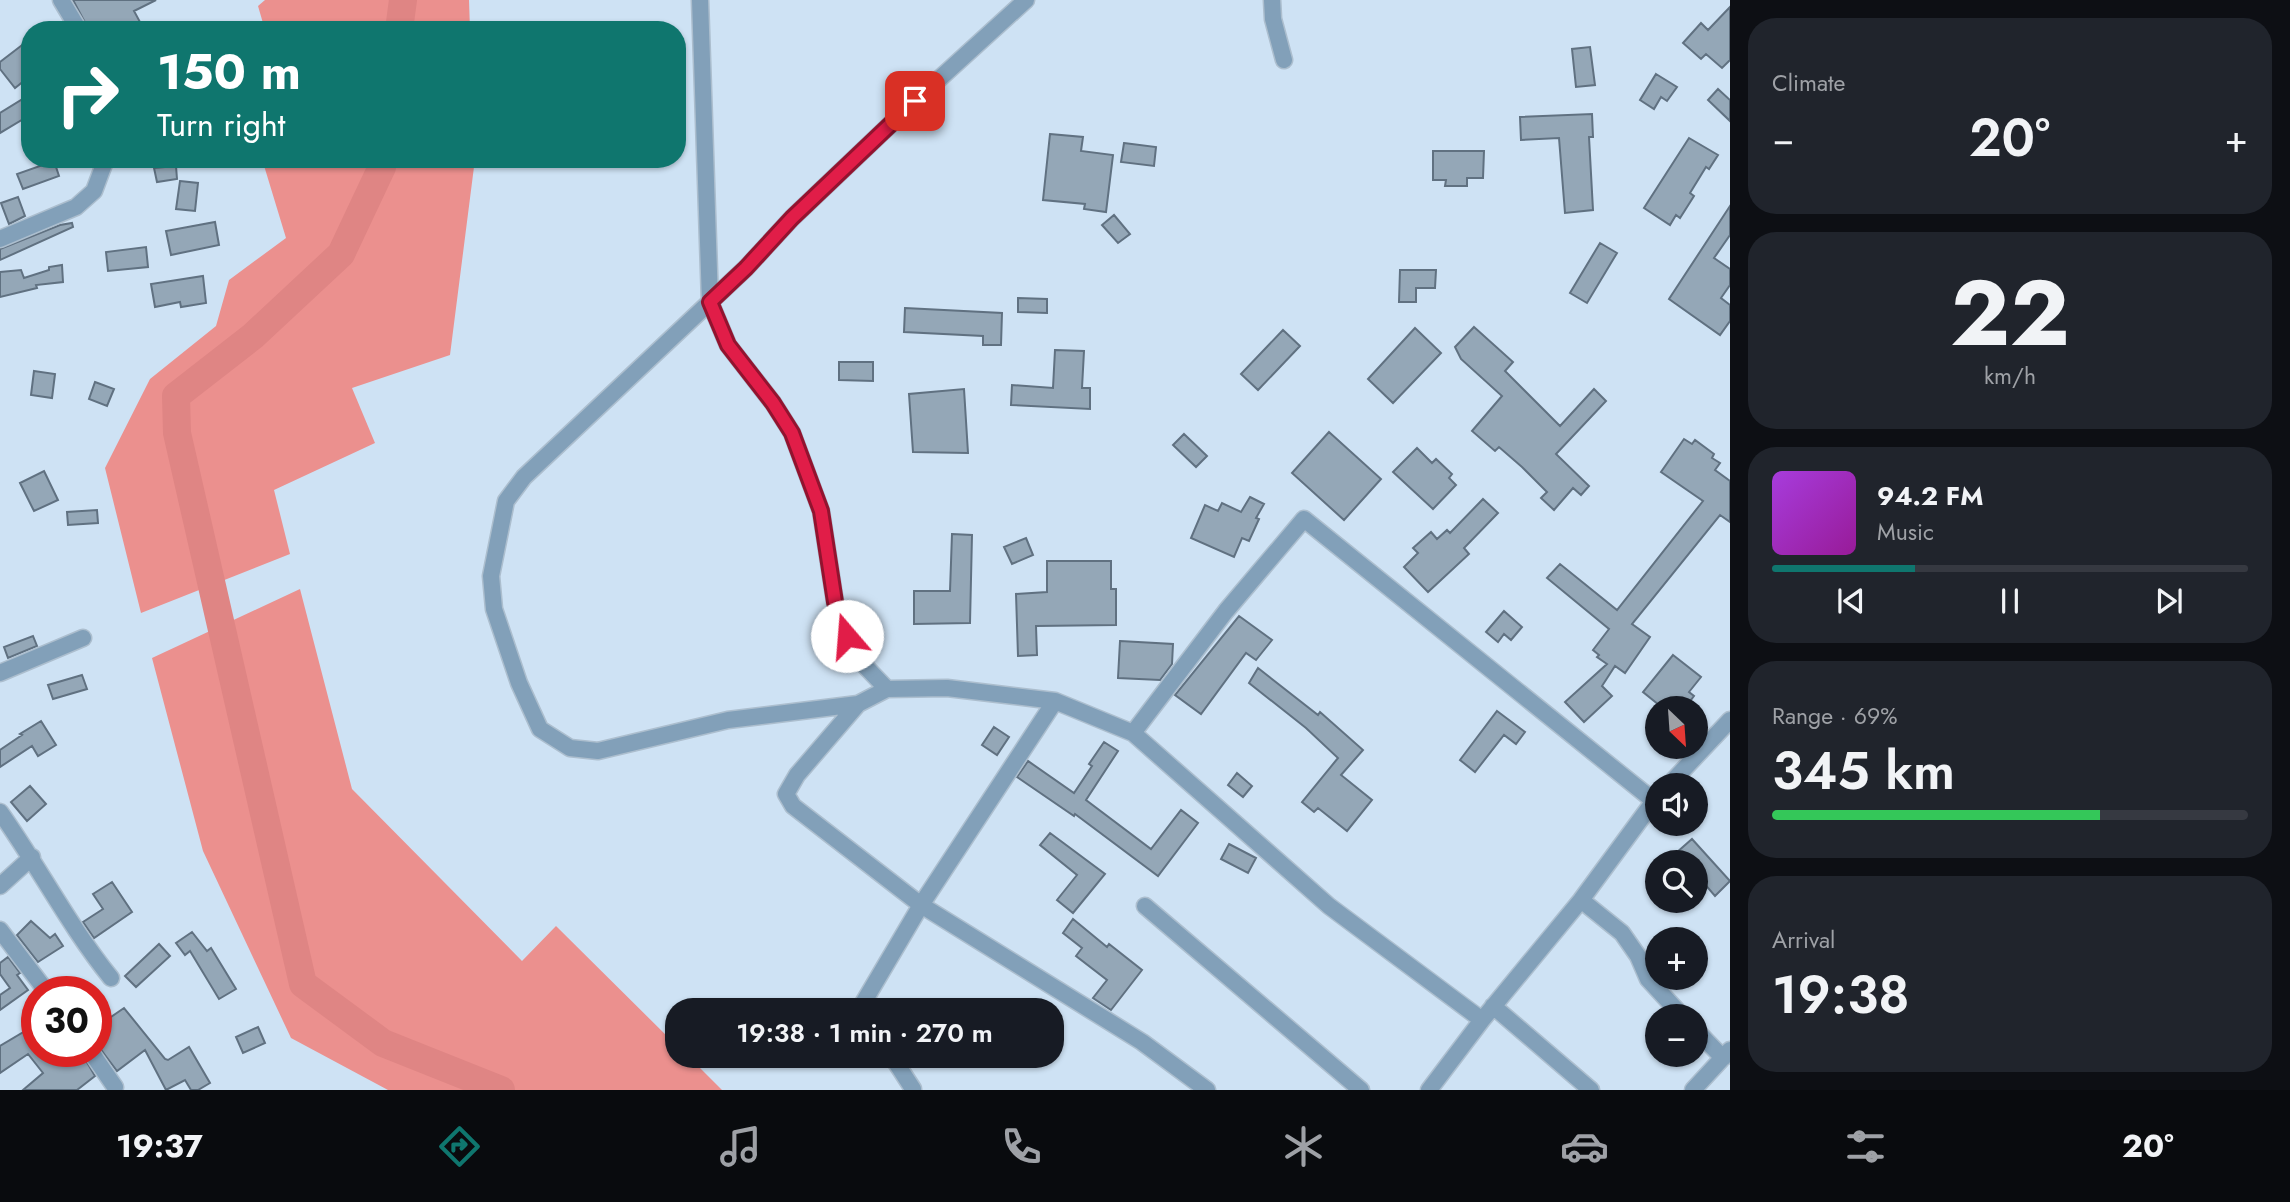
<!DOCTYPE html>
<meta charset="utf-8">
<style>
:root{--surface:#171b24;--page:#20242c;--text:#f1f3f6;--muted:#9ea1a6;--line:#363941;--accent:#0f766e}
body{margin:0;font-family:Jost,sans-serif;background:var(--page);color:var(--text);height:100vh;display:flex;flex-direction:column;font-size:26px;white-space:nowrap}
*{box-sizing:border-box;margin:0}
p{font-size:23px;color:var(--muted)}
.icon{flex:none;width:38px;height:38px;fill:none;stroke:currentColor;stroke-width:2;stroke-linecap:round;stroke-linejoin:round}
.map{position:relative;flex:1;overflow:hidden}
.side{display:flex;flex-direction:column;gap:18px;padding:18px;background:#0d0f14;width:560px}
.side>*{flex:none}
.top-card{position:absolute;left:21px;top:21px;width:665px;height:147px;border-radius:28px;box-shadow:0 2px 5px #0004;background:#0f766e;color:#fff;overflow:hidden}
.needle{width:46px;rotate:155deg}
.controls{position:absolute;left:1645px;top:696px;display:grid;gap:14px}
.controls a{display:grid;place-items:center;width:63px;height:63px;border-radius:50%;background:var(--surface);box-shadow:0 2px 5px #0004;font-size:35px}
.speed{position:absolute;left:21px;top:976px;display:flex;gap:14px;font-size:35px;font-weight:700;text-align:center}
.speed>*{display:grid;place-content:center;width:91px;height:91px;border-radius:50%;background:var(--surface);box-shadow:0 2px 5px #0004;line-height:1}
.speed .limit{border:10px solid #d22;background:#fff;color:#111}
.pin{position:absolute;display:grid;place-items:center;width:60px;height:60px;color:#fff;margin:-30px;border-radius:14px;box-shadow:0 4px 10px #0006}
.me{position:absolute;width:77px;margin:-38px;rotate:342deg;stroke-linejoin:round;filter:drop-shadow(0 0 5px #0008)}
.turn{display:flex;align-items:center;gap:24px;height:147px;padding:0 21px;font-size:32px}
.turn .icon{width:91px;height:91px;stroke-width:2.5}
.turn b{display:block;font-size:49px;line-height:60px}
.big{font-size:52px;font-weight:600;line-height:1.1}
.side .widget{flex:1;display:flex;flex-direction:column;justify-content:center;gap:10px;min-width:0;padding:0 24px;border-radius:28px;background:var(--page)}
.side .dial{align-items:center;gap:0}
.dial b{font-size:91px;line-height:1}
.song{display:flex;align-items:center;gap:21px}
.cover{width:84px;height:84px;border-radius:10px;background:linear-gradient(135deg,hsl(280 70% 55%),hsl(300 70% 35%))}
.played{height:7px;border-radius:4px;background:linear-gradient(90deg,var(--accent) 30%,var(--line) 30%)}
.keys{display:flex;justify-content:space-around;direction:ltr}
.heat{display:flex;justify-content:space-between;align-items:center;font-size:38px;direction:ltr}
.charge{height:10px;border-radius:5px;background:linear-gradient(90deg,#34c759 69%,var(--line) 0)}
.trip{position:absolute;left:665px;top:998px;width:399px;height:70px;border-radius:28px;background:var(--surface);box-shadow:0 2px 5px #0004;font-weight:600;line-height:70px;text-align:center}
.dock{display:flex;height:112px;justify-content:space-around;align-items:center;background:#090b0e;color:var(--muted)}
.dock .icon{width:49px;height:49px}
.dock .on{color:var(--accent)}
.dock b{font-size:32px;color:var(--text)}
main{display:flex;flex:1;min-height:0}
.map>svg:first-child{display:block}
.forest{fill:#eb908e}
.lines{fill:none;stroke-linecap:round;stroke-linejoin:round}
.river{stroke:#df8584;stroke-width:28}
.building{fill:#94a7b7;stroke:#607181;stroke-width:2}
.street-casing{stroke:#acbece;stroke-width:19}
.street{stroke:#82a0b9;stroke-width:16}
.route-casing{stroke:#92132f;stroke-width:18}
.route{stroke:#e11d48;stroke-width:12}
</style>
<main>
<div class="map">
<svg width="1730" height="1090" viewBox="0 0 1730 1090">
<rect width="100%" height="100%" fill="#cee2f4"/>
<!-- forest -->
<path class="forest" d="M 265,0 L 469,0 L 470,30 L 265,30 L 258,6 Z
M 262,159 L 475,159 L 450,355 L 352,388 L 375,443 L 274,490 L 290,554 L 141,613 L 105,468 L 150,379 L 216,326 L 229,280 L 286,238 Z
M 300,589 L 352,789 L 522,961 L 556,926 L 677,1046 L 677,1055 L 687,1055 L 722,1090 L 388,1090 L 291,1038 L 203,851 L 152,658 Z"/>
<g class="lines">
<!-- river -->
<path class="river" d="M 399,30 L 403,0
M 383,159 L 382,167 L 341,254 L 253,336 L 176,396 L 177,433 L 303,984 L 383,1043 L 501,1090"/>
</g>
<!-- building -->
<path class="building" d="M 73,0 L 156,0 L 134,11 L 140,22 L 126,30 L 89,30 Z
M 1730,7 L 1730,60 L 1722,68 L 1706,54 L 1701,59 L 1683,43 L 1701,23 L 1708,30 Z
M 30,39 L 30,76 L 15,88 L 0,69 L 0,62 Z
M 1590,47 L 1595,85 L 1576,87 L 1572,49 Z
M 1656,74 L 1677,87 L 1667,101 L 1661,97 L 1654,109 L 1640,100 Z
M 1718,89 L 1730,100 L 1730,121 L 1708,100 Z
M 26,97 L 30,104 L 30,115 L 0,133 L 0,113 Z
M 1592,114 L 1593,137 L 1589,137 L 1593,210 L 1565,213 L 1559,138 L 1521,140 L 1520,117 Z
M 1050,134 L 1083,137 L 1081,151 L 1113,155 L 1106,212 L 1084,209 L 1085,204 L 1043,200 Z
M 1689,138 L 1718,155 L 1709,169 L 1706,167 L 1690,193 L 1694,196 L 1680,218 L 1676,215 L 1670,225 L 1644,208 Z
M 1124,143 L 1156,147 L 1154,166 L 1121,162 Z
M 1433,151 L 1484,151 L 1483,178 L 1467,178 L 1467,186 L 1445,186 L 1446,180 L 1433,180 Z
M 54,161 L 59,176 L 23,189 L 17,174 Z
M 176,166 L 177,179 L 157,182 L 154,168 Z
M 180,181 L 198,183 L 195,211 L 176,209 Z
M 18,197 L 25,216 L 9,224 L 1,203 Z
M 1730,206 L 1730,235 L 1714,258 L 1730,269 L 1730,285 L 1721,298 L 1730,305 L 1730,321 L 1720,335 L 1669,299 Z
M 1114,215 L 1130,234 L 1118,243 L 1102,225 Z
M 215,222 L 219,245 L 171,255 L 166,231 Z
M 72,223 L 73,227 L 0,260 L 0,249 L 60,225 Z
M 1600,243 L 1617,253 L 1587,303 L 1570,293 Z
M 146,247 L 148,267 L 108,271 L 106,252 Z
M 62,265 L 63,282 L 36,285 L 37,288 L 0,297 L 0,272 L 21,270 L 24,278 L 49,270 L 49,267 Z
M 1400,270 L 1436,270 L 1435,288 L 1416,288 L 1416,302 L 1399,302 Z
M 203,276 L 206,303 L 181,307 L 180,302 L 155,307 L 151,284 Z
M 1018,298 L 1047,299 L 1047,313 L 1018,312 Z
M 905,308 L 1002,313 L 1001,345 L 983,345 L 983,336 L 904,332 Z
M 1474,327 L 1513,362 L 1505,371 L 1560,426 L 1594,389 L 1606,401 L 1556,454 L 1589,486 L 1581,495 L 1573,488 L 1554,510 L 1541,498 L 1547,492 L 1522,467 L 1499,447 L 1495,451 L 1472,431 L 1502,396 L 1461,359 L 1455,347 Z
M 1415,328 L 1441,353 L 1393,403 L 1368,379 Z
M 1283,330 L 1300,346 L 1258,390 L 1241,374 Z
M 1055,350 L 1084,351 L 1082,388 L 1090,388 L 1090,409 L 1011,405 L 1012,385 L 1053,388 Z
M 839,362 L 873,362 L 873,381 L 839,380 Z
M 34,371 L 55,374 L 52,398 L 31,395 Z
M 95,382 L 114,389 L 107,406 L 89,399 Z
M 964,389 L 968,453 L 913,452 L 909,394 Z
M 1329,432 L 1381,479 L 1344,520 L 1292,473 Z
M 1184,434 L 1207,456 L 1196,467 L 1173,445 Z
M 1684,439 L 1692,444 L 1695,440 L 1714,454 L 1712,458 L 1720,463 L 1715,470 L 1730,481 L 1730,522 L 1720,515 L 1632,624 L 1650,637 L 1625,673 L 1615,666 L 1602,686 L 1612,696 L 1584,722 L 1565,702 L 1607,664 L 1597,657 L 1599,655 L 1593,650 L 1609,629 L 1547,578 L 1560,564 L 1617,610 L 1703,501 L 1661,472 Z
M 1417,448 L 1432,463 L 1436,459 L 1452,474 L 1449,478 L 1456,485 L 1433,509 L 1393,472 Z
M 44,471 L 58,500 L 34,511 L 20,483 Z
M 1250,497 L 1264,504 L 1256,518 L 1259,519 L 1249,541 L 1242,538 L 1234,557 L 1191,538 L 1205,505 L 1218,511 L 1222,503 L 1241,512 Z
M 1483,499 L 1498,513 L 1464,548 L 1469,554 L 1428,592 L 1404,567 L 1418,553 L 1413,548 L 1431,532 L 1437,539 L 1447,530 L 1450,533 Z
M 97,510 L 98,523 L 68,525 L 67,512 Z
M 952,534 L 972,535 L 970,623 L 914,624 L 914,591 L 950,591 Z
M 1026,538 L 1033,555 L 1012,564 L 1004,547 Z
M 1047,561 L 1111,561 L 1111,589 L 1116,589 L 1116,625 L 1036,626 L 1037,655 L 1018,656 L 1016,594 L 1047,592 Z
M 1504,611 L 1522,627 L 1511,640 L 1504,634 L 1498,642 L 1486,632 Z
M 1239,616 L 1272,640 L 1256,660 L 1246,653 L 1201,714 L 1175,695 Z
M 33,636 L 37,646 L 8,658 L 4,647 Z
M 1120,641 L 1173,644 L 1172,664 L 1160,680 L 1118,678 Z
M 1673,655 L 1701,677 L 1689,692 L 1694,696 L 1684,709 L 1664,709 L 1643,692 Z
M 1258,668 L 1318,715 L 1320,712 L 1363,750 L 1341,775 L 1372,800 L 1347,831 L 1318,808 L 1314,812 L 1302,802 L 1338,758 L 1306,728 L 1249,683 Z
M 82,675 L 87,689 L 53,699 L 48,685 Z
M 1497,711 L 1525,732 L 1516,744 L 1504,735 L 1475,772 L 1460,760 Z
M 41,721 L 56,745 L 38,756 L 32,746 L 0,767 L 0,750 L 22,735 L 20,734 Z
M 994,727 L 1009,737 L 997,755 L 982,745 Z
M 1104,742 L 1118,751 L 1086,800 L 1151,849 L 1181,810 L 1198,823 L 1158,876 L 1075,814 L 1074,816 L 1017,777 L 1028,761 L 1074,793 L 1092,766 L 1089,764 Z
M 1237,773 L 1252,786 L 1243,797 L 1228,785 Z
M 30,786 L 46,804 L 27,821 L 11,802 Z
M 1050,833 L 1105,874 L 1073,913 L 1057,900 L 1077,875 L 1040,845 Z
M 1692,839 L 1730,881 L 1715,896 L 1696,874 L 1696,863 L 1686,863 L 1676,853 Z
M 1229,844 L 1256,858 L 1248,873 L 1221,859 Z
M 112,882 L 132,912 L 94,938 L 83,922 L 103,909 L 93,894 Z
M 1073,919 L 1107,947 L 1109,944 L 1142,970 L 1111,1010 L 1093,998 L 1107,980 L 1076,956 L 1082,948 L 1063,933 Z
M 31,921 L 50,938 L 55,934 L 63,946 L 38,962 L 17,935 Z
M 192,932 L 207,951 L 211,948 L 236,989 L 219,999 L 190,951 L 185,955 L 176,943 Z
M 159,944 L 170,956 L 136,987 L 125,976 Z
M 8,957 L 20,973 L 17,975 L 28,990 L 0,1010 L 0,995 L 10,988 L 0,974 L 0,963 Z
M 96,1006 L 108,1019 L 124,1008 L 165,1059 L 168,1060 L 189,1047 L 210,1083 L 198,1090 L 191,1090 L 185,1080 L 166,1090 L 145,1050 L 117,1071 L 96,1043 Z
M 37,1024 L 37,1052 L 81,1052 L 95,1076 L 77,1090 L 23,1090 L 43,1073 L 28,1054 L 0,1073 L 0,1046 Z
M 258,1027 L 265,1043 L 243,1053 L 236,1037 Z"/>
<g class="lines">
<defs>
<path id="street" d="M 61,0 L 79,30
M 700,0 L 710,302 L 728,345 L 773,403 L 792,433 L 821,511 L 835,602 L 847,637 L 864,665 L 887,689 L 947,688 L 1055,701 L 1133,733 L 1226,611 L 1304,519 L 1654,801 L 1657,798
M 1272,0 L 1273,19 L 1284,60
M 0,239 L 76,207 L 94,191 L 106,159
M 0,673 L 83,638
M 887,689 L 858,704 L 728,720 L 598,751 L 570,748 L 540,729 L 519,683 L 494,609 L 491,576 L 506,501 L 524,477 L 746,268 L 792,218 L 915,101 L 1026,0
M 858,704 L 797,775 L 786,794 L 793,806 L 921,905 L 1142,1042 L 1207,1090
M 1133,733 L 1329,906 L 1482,1020 L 1581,900 L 1654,801
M 1668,786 L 1730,720
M 0,812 C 39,867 69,926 111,978
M 0,886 L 32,857
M 1581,900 L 1622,933 L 1638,956 L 1648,979 L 1683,1017
M 1145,906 L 1361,1090
M 0,930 L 47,992
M 1493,1006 L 1591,1090
M 859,1010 L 921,905 L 1055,701
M 1696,1030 L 1723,1058
M 91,1052 L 115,1087
M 891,1055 L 913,1089
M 1429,1090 L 1482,1020
M 1693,1090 L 1730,1050"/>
</defs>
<!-- street casing -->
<use href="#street" class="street-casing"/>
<!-- street -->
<use href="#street" class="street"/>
</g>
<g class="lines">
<defs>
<path id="route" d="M 847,636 L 835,602 L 821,511 L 792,433 L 773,403 L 728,345 L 710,302 L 746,268 L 792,218 L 915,101"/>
</defs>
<!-- route casing -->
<use href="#route" class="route-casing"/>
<!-- route -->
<use href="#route" class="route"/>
</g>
</svg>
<div class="controls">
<a><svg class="needle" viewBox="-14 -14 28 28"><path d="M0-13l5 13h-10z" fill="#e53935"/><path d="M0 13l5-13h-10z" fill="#9ea1a6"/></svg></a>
<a><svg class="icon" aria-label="sound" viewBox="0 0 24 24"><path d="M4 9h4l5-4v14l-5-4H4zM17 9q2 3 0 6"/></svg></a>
<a><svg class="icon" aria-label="search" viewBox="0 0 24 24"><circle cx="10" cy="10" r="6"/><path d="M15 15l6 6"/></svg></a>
<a>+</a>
<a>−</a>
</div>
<div class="speed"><div class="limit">30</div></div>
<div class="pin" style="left:915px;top:101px;background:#d93025"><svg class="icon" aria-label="arrive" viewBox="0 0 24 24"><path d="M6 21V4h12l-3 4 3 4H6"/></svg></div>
<svg class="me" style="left:847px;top:636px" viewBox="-20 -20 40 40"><circle r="19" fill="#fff"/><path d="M0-13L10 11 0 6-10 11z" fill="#e11d48"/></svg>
<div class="trip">19:38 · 1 min · 270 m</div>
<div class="top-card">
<div class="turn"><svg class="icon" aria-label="right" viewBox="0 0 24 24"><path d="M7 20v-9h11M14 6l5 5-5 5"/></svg><div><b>150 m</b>Turn right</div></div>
</div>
</div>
<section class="side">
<div class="widget"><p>Climate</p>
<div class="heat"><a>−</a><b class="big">20°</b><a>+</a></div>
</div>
<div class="widget dial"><b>22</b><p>km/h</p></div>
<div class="widget">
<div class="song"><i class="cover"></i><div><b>94.2 FM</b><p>Music</p></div></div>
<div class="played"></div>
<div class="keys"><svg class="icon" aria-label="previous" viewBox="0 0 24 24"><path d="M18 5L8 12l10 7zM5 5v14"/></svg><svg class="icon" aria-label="pause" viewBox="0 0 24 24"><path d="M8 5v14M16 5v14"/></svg><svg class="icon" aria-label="next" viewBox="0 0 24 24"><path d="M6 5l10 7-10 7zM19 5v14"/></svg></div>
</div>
<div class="widget"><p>Range · 69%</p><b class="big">345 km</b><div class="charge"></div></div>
<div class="widget"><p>Arrival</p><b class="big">19:38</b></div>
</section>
</main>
<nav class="dock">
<b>19:37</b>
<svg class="icon on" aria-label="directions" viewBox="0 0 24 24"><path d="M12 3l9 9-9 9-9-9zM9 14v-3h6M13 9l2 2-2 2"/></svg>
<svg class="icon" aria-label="music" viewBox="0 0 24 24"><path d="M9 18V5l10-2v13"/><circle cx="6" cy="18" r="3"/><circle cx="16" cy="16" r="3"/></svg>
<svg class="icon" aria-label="phone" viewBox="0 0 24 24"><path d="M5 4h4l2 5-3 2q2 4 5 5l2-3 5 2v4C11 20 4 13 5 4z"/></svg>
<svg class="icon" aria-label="climate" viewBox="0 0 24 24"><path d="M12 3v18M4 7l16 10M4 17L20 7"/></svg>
<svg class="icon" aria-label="car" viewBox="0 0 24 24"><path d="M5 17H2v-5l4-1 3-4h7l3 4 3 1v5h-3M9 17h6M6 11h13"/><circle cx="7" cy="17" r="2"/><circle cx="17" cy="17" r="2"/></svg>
<svg class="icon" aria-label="filters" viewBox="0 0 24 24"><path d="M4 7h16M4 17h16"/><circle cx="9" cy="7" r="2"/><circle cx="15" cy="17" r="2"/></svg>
<b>20°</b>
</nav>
